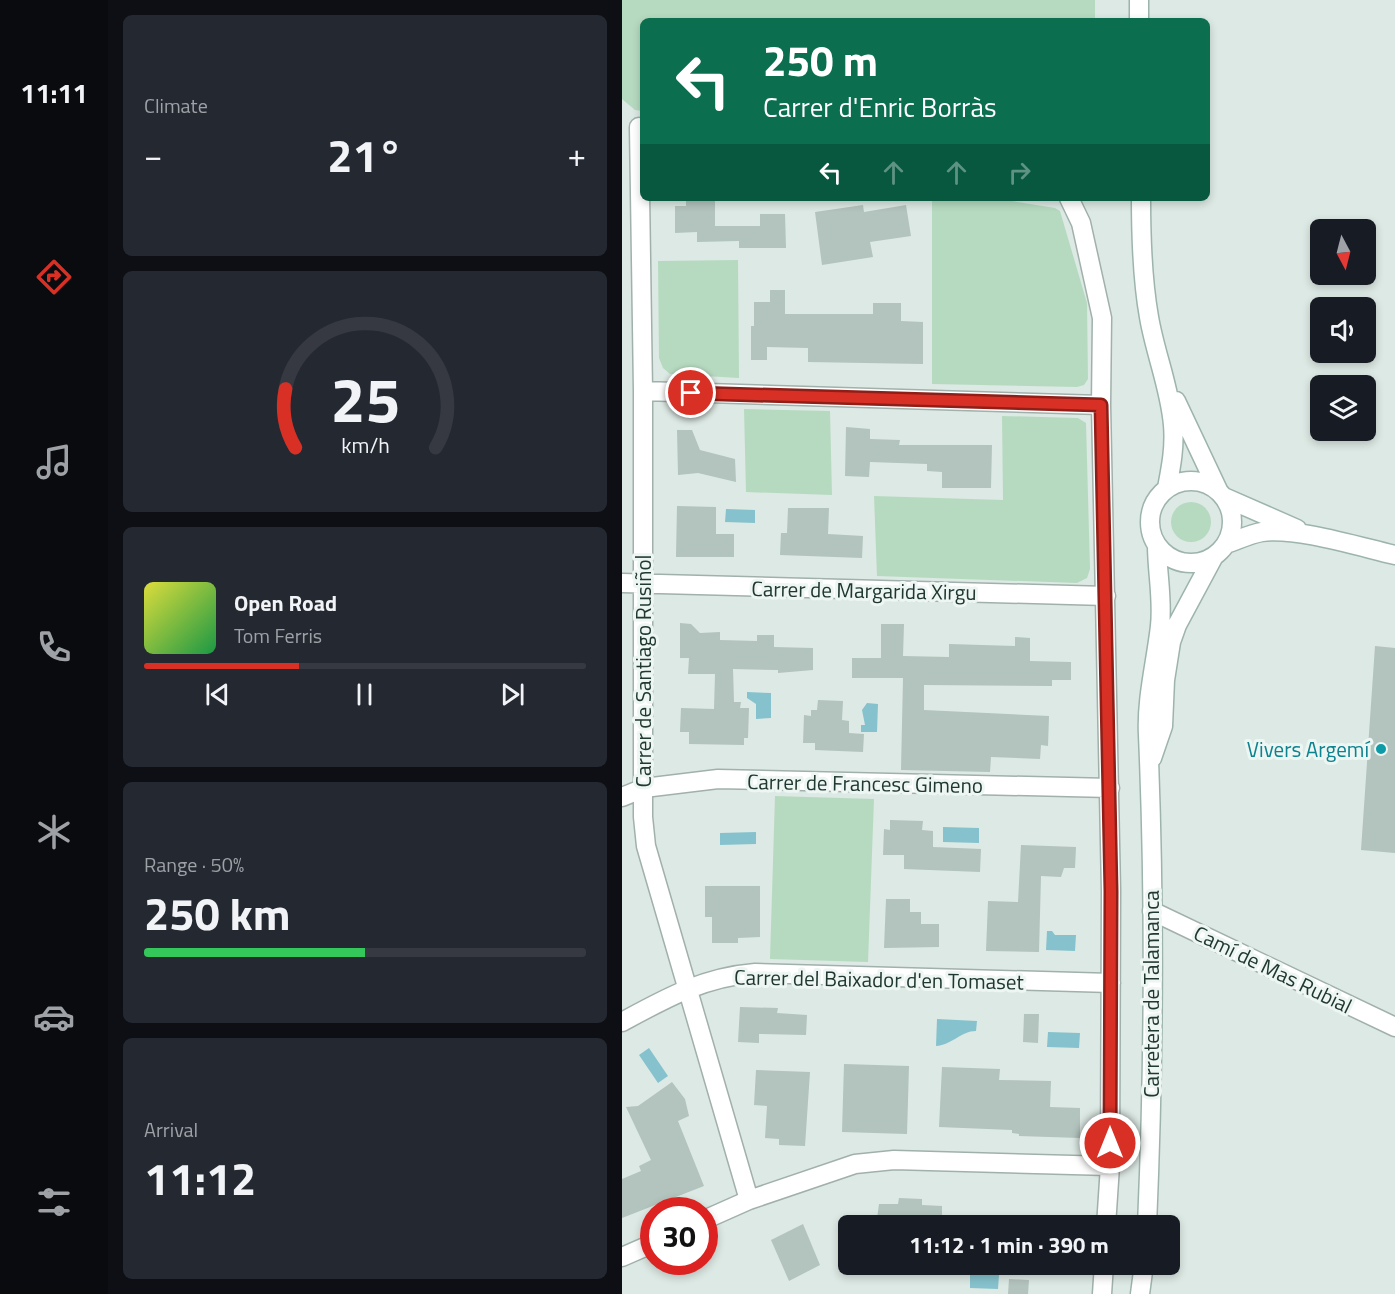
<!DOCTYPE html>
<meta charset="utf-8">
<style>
:root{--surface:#171b24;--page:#242831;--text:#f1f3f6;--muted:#9ea1a6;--line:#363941;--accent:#d93025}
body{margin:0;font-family:"Titillium Web",sans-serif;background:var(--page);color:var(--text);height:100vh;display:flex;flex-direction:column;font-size:22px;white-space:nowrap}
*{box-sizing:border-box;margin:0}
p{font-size:20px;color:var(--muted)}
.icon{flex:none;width:33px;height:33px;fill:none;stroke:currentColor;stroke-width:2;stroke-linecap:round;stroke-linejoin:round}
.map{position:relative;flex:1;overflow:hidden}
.details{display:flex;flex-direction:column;gap:15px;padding:15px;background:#0d0f14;width:514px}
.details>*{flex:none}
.hud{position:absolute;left:18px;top:18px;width:570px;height:183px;border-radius:9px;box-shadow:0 3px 9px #0003;background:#0b6e4f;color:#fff;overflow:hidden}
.needle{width:39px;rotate:173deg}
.controls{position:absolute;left:688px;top:219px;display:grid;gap:12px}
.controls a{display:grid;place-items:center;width:66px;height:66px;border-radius:9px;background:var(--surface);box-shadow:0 3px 9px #0003;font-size:30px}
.speed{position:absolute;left:18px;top:1197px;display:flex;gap:12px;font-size:30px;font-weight:700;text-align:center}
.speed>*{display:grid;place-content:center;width:78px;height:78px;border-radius:50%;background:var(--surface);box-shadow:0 3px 9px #0003;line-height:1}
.speed .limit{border:9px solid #d22;background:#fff;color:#111}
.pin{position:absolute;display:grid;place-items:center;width:51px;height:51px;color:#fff;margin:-26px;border:3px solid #fff;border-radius:50%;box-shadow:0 2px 6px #0007}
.me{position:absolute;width:66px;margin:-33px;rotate:0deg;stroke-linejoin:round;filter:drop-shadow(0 0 4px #0008)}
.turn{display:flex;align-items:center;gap:21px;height:126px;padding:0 24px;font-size:27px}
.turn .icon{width:78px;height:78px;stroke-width:2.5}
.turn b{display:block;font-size:42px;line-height:51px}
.lanes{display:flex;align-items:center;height:57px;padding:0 24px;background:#0003;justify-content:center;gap:30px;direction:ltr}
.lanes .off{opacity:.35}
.big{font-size:45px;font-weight:700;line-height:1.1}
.details .card{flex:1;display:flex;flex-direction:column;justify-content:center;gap:9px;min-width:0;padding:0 21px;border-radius:9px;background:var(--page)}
.details .dial{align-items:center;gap:0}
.dial svg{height:156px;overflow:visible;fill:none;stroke:var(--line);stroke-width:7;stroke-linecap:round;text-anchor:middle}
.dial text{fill:var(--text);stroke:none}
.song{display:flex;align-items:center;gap:18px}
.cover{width:72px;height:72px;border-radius:9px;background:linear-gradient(135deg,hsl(60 70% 55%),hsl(140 70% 35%))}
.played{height:6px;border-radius:3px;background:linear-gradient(90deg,var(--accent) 35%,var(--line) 35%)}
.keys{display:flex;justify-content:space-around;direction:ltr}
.heat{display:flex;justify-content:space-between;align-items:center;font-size:33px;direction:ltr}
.charge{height:9px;border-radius:4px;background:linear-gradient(90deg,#34c759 50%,var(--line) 0)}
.trip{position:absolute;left:216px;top:1215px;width:342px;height:60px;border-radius:9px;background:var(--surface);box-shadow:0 3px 9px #0003;font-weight:700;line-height:60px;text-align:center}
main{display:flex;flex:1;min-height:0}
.dock{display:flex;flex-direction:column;width:108px;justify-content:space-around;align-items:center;background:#090b0e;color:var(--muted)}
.dock .icon{width:42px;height:42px}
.dock .active{color:var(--accent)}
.dock b{font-size:27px;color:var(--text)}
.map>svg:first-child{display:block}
.green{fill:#b6dac0}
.water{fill:#86c2cd}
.building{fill:#b3c3bd}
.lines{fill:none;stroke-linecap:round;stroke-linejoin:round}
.street-casing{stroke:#a1b0ab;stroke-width:21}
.secondary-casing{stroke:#9db4ac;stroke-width:21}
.street{stroke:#fff;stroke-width:18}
.secondary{stroke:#fff;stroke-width:18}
.route-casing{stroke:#8d1f18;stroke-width:15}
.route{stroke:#d93025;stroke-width:10}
.culture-dot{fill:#0f9aa8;stroke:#edf6f2;stroke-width:2}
.labels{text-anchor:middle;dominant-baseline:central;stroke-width:6;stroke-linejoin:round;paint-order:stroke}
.street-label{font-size:21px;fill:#203831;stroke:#edf6f2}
.culture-label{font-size:21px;fill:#0d838f;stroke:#edf6f2;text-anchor:end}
</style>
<main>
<nav class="dock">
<b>11:11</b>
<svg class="icon active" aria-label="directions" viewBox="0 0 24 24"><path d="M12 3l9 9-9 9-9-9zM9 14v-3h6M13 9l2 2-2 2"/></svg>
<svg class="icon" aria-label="music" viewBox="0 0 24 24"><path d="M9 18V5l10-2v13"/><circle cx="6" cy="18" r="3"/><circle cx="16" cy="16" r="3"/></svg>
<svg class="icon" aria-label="phone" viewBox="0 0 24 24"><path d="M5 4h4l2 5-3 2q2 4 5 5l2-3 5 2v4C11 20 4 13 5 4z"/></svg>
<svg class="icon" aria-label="climate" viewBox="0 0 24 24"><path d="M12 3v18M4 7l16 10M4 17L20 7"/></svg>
<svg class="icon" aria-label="car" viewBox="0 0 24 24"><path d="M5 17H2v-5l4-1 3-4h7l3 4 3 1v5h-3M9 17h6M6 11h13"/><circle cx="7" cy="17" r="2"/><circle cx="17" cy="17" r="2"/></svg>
<svg class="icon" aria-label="filters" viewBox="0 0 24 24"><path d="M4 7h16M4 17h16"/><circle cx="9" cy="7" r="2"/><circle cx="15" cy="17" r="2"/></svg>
</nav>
<section class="details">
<div class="card"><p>Climate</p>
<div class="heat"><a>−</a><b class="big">21°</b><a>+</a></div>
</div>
<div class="card dial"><svg viewBox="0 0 100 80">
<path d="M14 69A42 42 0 1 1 86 69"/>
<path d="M14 69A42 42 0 0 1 9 39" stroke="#d93025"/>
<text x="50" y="56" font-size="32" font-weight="700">25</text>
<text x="50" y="72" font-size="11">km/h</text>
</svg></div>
<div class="card">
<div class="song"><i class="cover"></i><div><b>Open Road</b><p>Tom Ferris</p></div></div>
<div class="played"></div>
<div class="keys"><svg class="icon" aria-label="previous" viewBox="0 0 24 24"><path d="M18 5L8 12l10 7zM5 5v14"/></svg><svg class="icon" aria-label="pause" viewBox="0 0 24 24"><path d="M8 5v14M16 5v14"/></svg><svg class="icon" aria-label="next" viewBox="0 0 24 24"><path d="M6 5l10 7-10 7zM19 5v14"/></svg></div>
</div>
<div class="card"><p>Range · 50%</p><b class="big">250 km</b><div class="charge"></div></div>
<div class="card"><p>Arrival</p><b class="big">11:12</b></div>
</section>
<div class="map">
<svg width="773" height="1294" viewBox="0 0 773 1294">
<rect width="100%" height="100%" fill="#dde9e4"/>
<!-- green -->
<path class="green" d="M 0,0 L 473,0 L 473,21 L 21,21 L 21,111 L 13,110 L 0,99 Z
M 310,198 L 371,198 L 433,208 L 438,211 L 465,303 L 466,379 L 462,385 L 455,387 L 310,384 Z
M 116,260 L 117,378 L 48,374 L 41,368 L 37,358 L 36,261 Z
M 122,409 L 208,411 L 210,495 L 124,492 Z
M 380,416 L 456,418 L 464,423 L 468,569 L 465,578 L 455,583 L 255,576 L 252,496 L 381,500 Z
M549 522a20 20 0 1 1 40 0a20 20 0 1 1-40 0Z
M 153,796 L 252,799 L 246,962 L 148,959 Z"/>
<!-- water -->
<path class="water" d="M 104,509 L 133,510 L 133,523 L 103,522 Z
M 125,692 L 149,693 L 149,718 L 134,719 L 134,704 L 125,698 Z
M 245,703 L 256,704 L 255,732 L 239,732 L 239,725 L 243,725 L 240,710 Z
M 321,827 L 357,828 L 357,843 L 321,842 Z
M 134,832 L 134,844 L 98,845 L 98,833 Z
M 425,931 L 430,931 L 433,935 L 454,935 L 453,951 L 424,950 Z
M 315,1019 L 355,1021 L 354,1031 C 339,1031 330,1045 314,1046 Z
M 426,1032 L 458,1033 L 457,1048 L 425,1047 Z
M 27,1048 L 46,1076 L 36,1083 L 17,1055 Z
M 348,1275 L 377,1275 L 376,1289 L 348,1288 Z"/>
<!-- building -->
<path class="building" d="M 64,198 L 93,198 L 93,226 L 138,226 L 138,214 L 163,214 L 164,248 L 117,248 L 117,241 L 75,242 L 75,232 L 53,233 L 53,206 L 64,206 Z
M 241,205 L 242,212 L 284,205 L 289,236 L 248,242 L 251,257 L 200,265 L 193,212 Z
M 148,290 L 163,290 L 163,314 L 251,314 L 251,303 L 279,303 L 279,321 L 301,322 L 301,364 L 186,362 L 186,348 L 145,347 L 145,360 L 129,360 L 129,326 L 132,326 L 132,302 L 148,302 Z
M 224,427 L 248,429 L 248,439 L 278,440 L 277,445 L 370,445 L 369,488 L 320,488 L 320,472 L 305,471 L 305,464 L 248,462 L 247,477 L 223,476 Z
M 55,430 L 70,430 L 78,450 L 113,459 L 114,482 L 76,473 L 56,475 Z
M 55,506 L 94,507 L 94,534 L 112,534 L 112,557 L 54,557 Z
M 166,508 L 207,508 L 206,534 L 241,536 L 240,558 L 158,555 L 159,533 L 165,533 Z
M 58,623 L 69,624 L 78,633 L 98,632 L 98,640 L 135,641 L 135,635 L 152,635 L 152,647 L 191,648 L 191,670 L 156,673 L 156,670 L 111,669 L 112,702 L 119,702 L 118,708 L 127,708 L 126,738 L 122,738 L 122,745 L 67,744 L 67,732 L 58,732 L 59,708 L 92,709 L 93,674 L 66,674 L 67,658 L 58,658 Z
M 259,624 L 282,624 L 281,656 L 327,657 L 327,644 L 393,646 L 393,637 L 408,638 L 408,661 L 449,662 L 449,680 L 430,680 L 430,686 L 302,685 L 302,710 L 427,716 L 426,746 L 419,745 L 418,759 L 369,757 L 368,772 L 279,770 L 281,678 L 230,678 L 230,658 L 259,658 Z
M 753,646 L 773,648 L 773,853 L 739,850 Z
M 196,700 L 221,701 L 220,720 L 227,721 L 227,733 L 242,734 L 241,752 L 193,750 L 193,743 L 181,743 L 182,715 L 189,716 L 189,710 L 195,710 Z
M 268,820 L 301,821 L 300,830 L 311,831 L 311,847 L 359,849 L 358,872 L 282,869 L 282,855 L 261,855 L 262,829 L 268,830 Z
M 399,845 L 454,847 L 453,868 L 442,868 L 439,877 L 419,876 L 417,952 L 364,951 L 366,901 L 396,902 Z
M 83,886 L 138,886 L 138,937 L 116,938 L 116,943 L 90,943 L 90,917 L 83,917 Z
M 264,899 L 288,899 L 288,912 L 299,912 L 299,924 L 317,924 L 317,947 L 262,948 Z
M 118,1007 L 156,1008 L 155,1013 L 185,1015 L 184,1035 L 137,1034 L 137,1043 L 116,1042 Z
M 402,1014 L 417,1014 L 416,1043 L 401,1042 Z
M 222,1064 L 287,1066 L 285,1134 L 220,1132 Z
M 320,1067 L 378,1069 L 377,1080 L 429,1081 L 428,1107 L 458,1108 L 458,1138 L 397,1136 L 397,1134 L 390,1133 L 390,1130 L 317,1127 Z
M 134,1070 L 188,1072 L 183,1146 L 157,1145 L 157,1139 L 143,1138 L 145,1106 L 132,1105 Z
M 50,1082 L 63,1099 L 67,1116 L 56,1121 L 82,1186 L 0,1218 L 0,1179 L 19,1171 L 17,1166 L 29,1160 L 4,1107 L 16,1106 Z
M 277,1198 L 300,1199 L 300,1205 L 320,1206 L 320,1226 L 254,1226 L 257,1204 L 276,1204 Z
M 181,1224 L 198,1265 L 167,1281 L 149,1240 Z
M 387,1279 L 407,1280 L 406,1294 L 386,1294 Z"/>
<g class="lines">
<defs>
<path id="street" d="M 17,127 L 21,391 L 21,817 L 24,846 L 127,1200
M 447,198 L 459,223 L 480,318 L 479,405 L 489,891 L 488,1166 L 484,1226
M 21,391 L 479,405
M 0,583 L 484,596
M 0,797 L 22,788 L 96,779 L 488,788
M 530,911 L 773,1027
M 0,1022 C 44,998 82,977 133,973 L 489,983
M 82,1220 L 127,1200 L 233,1164 L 272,1160 L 488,1166
M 0,1257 L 32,1243
M 480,1294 L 482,1264"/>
<path id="secondary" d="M 517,0 L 517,21
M 519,198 C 519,238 520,278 527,317 C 533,353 548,388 551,425 C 553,447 549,467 545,488
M 554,401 L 596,490
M528 522a41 41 0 1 1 82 0a41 41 0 1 1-82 0Z
M 602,497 L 675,529
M 604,544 C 616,540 628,534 640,532 C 674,527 738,547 773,555
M 530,758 L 541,726 L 543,680 L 549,642 L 555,625 L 592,556
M 525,1226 C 532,1062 533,898 526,735 C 524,699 534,662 538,626 C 541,599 535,572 535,545
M 518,1294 L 522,1264"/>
</defs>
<!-- street casing -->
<use href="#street" class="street-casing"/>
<!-- secondary casing -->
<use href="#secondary" class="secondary-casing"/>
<!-- street -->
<use href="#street" class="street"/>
<!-- secondary -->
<use href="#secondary" class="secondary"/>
</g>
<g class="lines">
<defs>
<path id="route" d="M 69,393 L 479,405 L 489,891 L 488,1143"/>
</defs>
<!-- route casing -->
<use href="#route" class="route-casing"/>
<!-- route -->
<use href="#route" class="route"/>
</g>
<!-- markers -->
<circle class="culture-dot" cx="759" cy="749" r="6"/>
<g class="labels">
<!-- street labels -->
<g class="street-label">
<text transform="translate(242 590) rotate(1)">Carrer de Margarida Xirgu</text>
<text transform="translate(21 671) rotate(-90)">Carrer de Santiago Rusiñol</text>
<text transform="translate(243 783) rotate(1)">Carrer de Francesc Gimeno</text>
<text transform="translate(651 969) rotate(26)">Camí de Mas Rubial</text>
<text transform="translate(257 979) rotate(1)">Carrer del Baixador d'en Tomaset</text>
<text transform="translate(529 994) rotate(-90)">Carretera de Talamanca</text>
</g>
<!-- culture labels -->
<g class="culture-label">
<text x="747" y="749">Vivers Argemí</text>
</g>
</g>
</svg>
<div class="controls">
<a><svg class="needle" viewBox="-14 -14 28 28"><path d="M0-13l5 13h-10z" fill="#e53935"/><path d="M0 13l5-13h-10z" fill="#9ea1a6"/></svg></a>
<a><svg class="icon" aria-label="sound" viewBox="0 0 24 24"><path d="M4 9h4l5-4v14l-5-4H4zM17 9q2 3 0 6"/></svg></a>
<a><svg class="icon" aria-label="layers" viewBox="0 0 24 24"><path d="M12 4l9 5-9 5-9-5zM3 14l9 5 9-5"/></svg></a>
</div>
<div class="speed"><div class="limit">30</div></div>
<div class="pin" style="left:69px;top:393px;background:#d93025"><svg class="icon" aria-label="arrive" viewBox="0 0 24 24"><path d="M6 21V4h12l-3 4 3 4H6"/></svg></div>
<svg class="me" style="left:488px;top:1143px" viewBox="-20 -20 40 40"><circle r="17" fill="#d93025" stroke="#fff" stroke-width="3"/><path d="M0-11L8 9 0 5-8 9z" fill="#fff"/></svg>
<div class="trip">11:12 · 1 min · 390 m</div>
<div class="hud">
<div class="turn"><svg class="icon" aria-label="left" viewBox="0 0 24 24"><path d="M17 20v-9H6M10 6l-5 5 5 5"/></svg><div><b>250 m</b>Carrer d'Enric Borràs</div></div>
<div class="lanes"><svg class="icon" aria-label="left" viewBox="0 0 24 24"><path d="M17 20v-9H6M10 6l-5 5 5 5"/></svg><svg class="icon off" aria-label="ahead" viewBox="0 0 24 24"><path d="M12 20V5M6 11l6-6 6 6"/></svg><svg class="icon off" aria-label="ahead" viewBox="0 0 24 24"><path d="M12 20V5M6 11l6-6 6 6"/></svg><svg class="icon off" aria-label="right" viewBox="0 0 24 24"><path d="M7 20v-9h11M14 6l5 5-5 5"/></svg></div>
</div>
</div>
</main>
